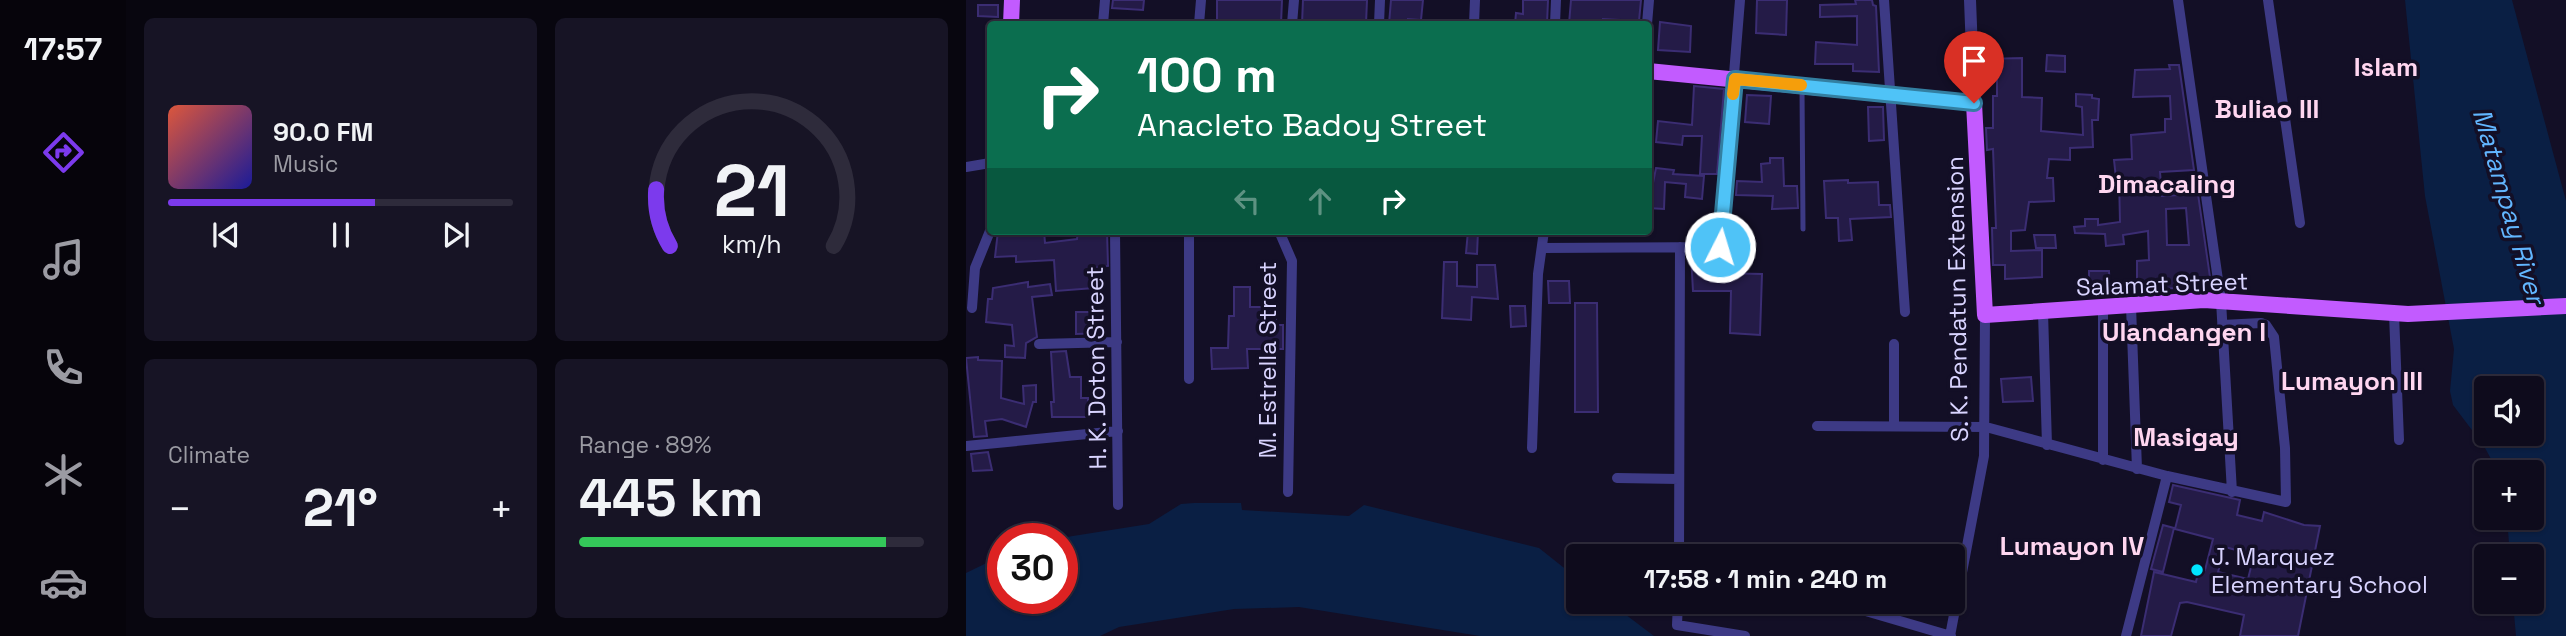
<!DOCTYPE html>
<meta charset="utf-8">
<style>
:root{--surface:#0e0b1c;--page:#171425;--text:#f1f3f6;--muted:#9b9ba3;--line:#2e2b3b;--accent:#7c3aed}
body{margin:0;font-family:"Space Grotesk",sans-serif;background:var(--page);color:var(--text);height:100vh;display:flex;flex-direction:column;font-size:26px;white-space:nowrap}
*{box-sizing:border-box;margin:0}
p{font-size:23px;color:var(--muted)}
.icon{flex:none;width:38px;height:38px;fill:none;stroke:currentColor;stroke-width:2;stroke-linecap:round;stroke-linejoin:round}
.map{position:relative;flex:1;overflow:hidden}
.drawer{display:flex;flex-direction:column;gap:18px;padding:18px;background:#08060f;width:840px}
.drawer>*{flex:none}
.banner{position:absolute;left:21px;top:21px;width:665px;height:214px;border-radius:7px;box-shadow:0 2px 5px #0004,0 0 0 2px var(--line);background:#0b6e4f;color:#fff;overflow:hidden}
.tools{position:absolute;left:1508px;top:376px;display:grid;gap:14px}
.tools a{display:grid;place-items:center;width:70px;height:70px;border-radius:7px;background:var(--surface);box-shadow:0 2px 5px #0004,0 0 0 2px var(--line);font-size:35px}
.speed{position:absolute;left:21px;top:523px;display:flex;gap:14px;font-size:35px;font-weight:700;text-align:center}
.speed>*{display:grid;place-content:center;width:91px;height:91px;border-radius:50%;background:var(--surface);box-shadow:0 2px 5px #0004,0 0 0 2px var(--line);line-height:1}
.speed .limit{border:10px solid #d22;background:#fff;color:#111}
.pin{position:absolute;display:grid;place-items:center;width:60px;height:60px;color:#fff;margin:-72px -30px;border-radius:50% 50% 50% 0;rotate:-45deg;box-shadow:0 0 7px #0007}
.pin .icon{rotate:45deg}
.me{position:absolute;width:77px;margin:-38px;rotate:5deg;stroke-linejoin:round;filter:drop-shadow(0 0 5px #0008)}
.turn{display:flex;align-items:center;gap:24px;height:147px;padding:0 35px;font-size:32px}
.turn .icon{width:91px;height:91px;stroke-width:2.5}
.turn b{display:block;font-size:49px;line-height:60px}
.lanes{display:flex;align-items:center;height:66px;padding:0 35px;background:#0003;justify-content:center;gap:35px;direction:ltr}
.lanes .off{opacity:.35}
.big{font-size:52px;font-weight:700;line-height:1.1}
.drawer .tile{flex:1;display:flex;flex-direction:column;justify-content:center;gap:10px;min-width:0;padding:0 24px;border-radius:10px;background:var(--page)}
.drawer .dial{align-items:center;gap:0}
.dial svg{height:182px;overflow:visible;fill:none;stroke:var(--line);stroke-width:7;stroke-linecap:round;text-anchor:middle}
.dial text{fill:var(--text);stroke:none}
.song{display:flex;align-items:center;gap:21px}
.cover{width:84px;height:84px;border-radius:10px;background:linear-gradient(135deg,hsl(10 70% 55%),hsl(240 70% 35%))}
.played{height:7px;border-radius:4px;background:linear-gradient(90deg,var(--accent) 60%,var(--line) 60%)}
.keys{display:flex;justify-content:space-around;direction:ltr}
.heat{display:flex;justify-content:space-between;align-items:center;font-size:38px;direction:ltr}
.charge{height:10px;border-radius:5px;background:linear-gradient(90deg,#34c759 89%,var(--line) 0)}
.drawer .tiles{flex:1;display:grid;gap:18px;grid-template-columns:repeat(2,1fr)}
.trip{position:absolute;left:600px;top:544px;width:399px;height:70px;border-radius:7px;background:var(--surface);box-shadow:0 2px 5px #0004,0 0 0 2px var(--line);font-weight:700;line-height:70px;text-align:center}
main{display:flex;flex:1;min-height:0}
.menu{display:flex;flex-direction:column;width:126px;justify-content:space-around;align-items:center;background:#06040b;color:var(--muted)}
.menu .icon{width:49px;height:49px}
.menu .current{color:var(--accent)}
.menu b{font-size:32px;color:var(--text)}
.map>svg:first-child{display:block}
.water{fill:#0a1f44;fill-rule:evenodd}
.building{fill:#241b47;stroke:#3b2d73;stroke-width:2;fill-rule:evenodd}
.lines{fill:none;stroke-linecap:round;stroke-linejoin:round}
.service{stroke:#3d3a85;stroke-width:5}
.minor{stroke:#3d3a85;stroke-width:10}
.tertiary{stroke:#3d3a85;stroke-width:12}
.primary{stroke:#c25bff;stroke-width:16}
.route-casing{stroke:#337fa1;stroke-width:18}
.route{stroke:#4fc3f7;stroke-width:12}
.slow{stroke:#f59e0b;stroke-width:12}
.poi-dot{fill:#00e5ff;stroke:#130f26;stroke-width:2.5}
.labels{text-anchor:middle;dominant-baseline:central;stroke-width:7;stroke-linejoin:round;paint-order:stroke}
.street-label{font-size:24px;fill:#d9d4ff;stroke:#130f26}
.poi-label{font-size:24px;fill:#d9d4ff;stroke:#130f26;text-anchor:start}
.neighbourhood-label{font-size:26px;font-weight:bold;fill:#ffd6f0;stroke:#130f26}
.water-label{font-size:26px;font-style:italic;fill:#62b6ff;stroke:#130f26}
</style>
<main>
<nav class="menu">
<b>17:57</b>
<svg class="icon current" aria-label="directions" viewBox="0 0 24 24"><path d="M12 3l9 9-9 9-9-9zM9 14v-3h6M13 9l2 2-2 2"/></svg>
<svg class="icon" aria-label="music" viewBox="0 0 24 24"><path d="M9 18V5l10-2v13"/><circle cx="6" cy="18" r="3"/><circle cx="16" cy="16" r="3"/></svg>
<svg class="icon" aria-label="phone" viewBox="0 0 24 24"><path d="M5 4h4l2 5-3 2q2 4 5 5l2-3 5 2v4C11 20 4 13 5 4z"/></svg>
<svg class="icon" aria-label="climate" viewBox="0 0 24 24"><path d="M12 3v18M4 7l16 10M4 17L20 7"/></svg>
<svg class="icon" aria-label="car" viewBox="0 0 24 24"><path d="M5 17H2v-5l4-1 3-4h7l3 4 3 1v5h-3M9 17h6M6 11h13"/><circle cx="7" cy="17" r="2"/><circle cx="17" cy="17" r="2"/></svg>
</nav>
<section class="drawer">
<div class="tiles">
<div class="tile">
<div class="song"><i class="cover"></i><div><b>90.0 FM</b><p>Music</p></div></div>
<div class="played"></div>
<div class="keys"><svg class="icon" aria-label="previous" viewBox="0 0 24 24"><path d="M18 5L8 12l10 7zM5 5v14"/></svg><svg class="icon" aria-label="pause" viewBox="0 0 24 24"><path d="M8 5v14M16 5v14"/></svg><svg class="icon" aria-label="next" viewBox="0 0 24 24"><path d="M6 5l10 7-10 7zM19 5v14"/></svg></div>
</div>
<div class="tile dial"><svg viewBox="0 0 100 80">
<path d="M14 69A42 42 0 1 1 86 69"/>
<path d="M14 69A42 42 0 0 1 8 44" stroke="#7c3aed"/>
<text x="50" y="56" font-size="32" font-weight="700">21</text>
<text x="50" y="72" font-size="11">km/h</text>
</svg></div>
<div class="tile"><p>Climate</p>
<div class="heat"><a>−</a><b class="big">21°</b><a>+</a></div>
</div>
<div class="tile"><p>Range · 89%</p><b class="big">445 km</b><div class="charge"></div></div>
</div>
</section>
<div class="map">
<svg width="1600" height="636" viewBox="0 0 1600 636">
<rect width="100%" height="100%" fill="#130f26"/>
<!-- water -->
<path class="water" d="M 1439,0 L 1546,0 L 1600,201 L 1600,636 L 1550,636 L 1547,602 L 1566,602 L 1566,556 L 1544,556 L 1541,518 L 1566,518 L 1566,472 L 1532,472 L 1518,446 L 1487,405 L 1484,391 L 1488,349 L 1459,196 ZM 1521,388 L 1566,388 L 1566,434 L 1521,434 Z
M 228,503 L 275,503 L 276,510 L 383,516 L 398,505 L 573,548 L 612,579 L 612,602 L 643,602 L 688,636 L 514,636 L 333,607 L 268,609 L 153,627 L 134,636 L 0,636 L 0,573 L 37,555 L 37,598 L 96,598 L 96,539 L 88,539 L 183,524 L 215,504 Z"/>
<!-- building -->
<path class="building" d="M 147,0 L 178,0 L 177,10 L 146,8 Z
M 251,0 L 316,0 L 315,24 L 251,24 Z
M 337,0 L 401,0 L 400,24 L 336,24 Z
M 425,0 L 457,0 L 455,20 L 442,19 L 442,24 L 423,24 Z
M 557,0 L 582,0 L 581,24 L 549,24 L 550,13 L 557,14 Z
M 605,0 L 675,0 L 673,21 L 637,19 L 637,24 L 603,24 Z
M 791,0 L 821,0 L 820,35 L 790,33 Z
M 889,0 L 906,0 L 907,5 L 910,6 L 913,72 L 887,71 L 887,64 L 849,64 L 850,42 L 891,45 L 891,16 L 854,17 L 854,5 L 890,4 Z
M 12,5 L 32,5 L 32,17 L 12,16 Z
M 694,22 L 725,26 L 724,52 L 692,50 Z
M 1081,55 L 1099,56 L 1099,72 L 1080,71 Z
M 1056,58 L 1056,97 L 1076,98 L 1075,131 L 1117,135 L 1116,107 L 1110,106 L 1110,94 L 1126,95 L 1126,98 L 1133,99 L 1132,120 L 1126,120 L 1127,147 L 1104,148 L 1104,160 L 1083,159 L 1081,178 L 1087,178 L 1088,201 L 1063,202 L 1059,230 L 1045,231 L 1045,251 L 1076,250 L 1076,277 L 1039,279 L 1039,265 L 1027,265 L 1026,228 L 1030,228 L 1027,149 L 1021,150 L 1020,128 L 1027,128 L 1027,96 L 1031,96 L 1031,78 L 1024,78 L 1024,72 L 1019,72 L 1019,59 Z
M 1203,65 L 1213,65 L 1228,170 L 1194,172 L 1196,196 L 1232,194 L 1244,277 L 1225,279 L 1226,287 L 1194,289 L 1194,285 L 1171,286 L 1171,261 L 1183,260 L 1182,231 L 1157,235 L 1158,244 L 1140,246 L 1139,234 L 1109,233 L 1108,227 L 1119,226 L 1119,219 L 1132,219 L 1132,225 L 1154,222 L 1153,178 L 1150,178 L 1148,160 L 1166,159 L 1165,135 L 1199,132 L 1199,119 L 1205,119 L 1204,96 L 1167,97 L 1169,70 L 1204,69 ZM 1220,208 L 1223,245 L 1201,245 L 1200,209 Z
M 728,86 L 758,89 L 751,174 L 734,174 L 736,136 L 717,136 L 716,145 L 690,142 L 692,121 L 726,125 Z
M 781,95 L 805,96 L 803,124 L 779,122 Z
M 902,107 L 917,107 L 918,140 L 903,141 Z
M 804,158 L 817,158 L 818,186 L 831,186 L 832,208 L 806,209 L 807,196 L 770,195 L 771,181 L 796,182 L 795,164 L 804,163 Z
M 690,168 L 708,170 L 707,174 L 738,176 L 736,199 L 719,197 L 720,184 L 699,182 L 698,209 L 682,208 Z
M 882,180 L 882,183 L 912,182 L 913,205 L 924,205 L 925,217 L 884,219 L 886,240 L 873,241 L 872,218 L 860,218 L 858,181 Z
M 32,231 L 78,231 L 79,243 L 111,239 L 112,231 L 141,231 L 142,266 L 127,268 L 133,279 L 128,288 L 90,291 L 88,260 L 50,262 L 50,256 L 29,257 Z
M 502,231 L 512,231 L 511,254 L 500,253 Z
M 1068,235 L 1089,235 L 1090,248 L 1070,248 Z
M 725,255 L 748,255 L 748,273 L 796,274 L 794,335 L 764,333 L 765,291 L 727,291 Z
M 478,262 L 491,262 L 491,286 L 511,287 L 511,265 L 529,265 L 532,299 L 506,297 L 505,320 L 476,318 Z
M 1123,271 L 1143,271 L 1144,293 L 1123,294 Z
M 582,281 L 603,281 L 604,303 L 583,303 Z
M 62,282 L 62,287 L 84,284 L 86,295 L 66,297 L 71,337 L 60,343 L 59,358 L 39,357 L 39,345 L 48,346 L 46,325 L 20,322 L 22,299 L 26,299 L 27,288 Z
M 268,287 L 284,287 L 284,307 L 306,307 L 306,314 L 310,314 L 310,325 L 317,325 L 317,349 L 281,349 L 282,368 L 246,369 L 245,348 L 262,348 L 263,316 L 268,316 Z
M 609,303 L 631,303 L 632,412 L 609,412 Z
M 544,306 L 559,306 L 560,326 L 545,327 Z
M 110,312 L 136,312 L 137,333 L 110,334 Z
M 100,351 L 104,377 L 115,377 L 115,398 L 122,398 L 122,417 L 86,417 L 85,402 L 88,402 L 85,352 Z
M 12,357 L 12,360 L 36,361 L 35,398 L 58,404 L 57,386 L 70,385 L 70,402 L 67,402 L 60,427 L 36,419 L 19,421 L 21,436 L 8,437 L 0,358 Z
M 1065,377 L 1067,401 L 1037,402 L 1035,379 Z
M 22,452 L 26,470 L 7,471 L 5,454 Z
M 1207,485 L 1274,500 L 1271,515 L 1296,521 L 1298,512 L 1338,525 L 1354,526 L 1332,636 L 1274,636 L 1278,615 L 1221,602 L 1214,603 L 1205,636 L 1175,636 L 1188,572 L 1230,582 L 1233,568 L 1239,570 L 1247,539 L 1209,529 L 1215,505 L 1203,502 ZM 1259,547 L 1288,555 L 1282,579 L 1252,572 Z
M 1197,525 L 1208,528 L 1197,572 L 1185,569 Z"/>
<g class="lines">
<!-- service -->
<path class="service" d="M 836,88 L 837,229"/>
<!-- minor -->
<path class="minor" d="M 918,0 L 939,312
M 1212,0 L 1255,301 L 1266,492
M 1302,0 L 1334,223
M 137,24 L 139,0
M 233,24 L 235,0
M 326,24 L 328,0
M 413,24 L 414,0
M 508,24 L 509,0
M 589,24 L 590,0
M 681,24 L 683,0
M 0,167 L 24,163
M 149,231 L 152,505
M 313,231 L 326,261 L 322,492
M 578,248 L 754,247 L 774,0
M 1165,306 L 1171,469
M 6,308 L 9,268 L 24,231
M 1077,312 L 1081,445
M 1428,314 L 1433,440
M 73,344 L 151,342
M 223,379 L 223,231
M 851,426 L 1020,427 L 1201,476 L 1320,502 L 1319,448 L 1308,337 L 1300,325 L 1295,323 L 1256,325
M 928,426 L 928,344
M 0,446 L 152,431
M 566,448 L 572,274 L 578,231
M 1137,460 L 1137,308
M 651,478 L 713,479
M 713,556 L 714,247
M 712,602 L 711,625 L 779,636
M 869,602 L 985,636
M 984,636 L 1018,456 L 1019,315
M 1160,636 L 1201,476"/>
<!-- tertiary -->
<path class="tertiary" d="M 1004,0 L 1008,103"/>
<!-- primary -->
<path class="primary" d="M 45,24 L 46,0
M 682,71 L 1008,103 L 1019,315 L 1238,300 L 1442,314 L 1600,306"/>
</g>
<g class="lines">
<defs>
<path id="route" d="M 754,247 L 769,79 L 1008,103"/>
</defs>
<!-- route casing -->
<use href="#route" class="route-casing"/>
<!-- route -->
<use href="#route" class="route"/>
<!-- slow -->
<path class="slow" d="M 767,94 L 769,79 L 835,85"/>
</g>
<!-- markers -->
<circle class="poi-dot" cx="1231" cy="570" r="7"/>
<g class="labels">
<!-- street labels -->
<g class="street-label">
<text transform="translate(1196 284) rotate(-2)">Salamat Street</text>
<text transform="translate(991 299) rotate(-91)">S. K. Pendatun Extension</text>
<text transform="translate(301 360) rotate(-90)">M. Estrella Street</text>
<text transform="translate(130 368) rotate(-91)">H. K. Doton Street</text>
</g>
<!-- poi labels -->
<g class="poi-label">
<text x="1245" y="556">J. Marquez<tspan x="1245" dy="28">Elementary School</tspan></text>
</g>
<!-- neighbourhood labels -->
<g class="neighbourhood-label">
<text x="1420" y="67">Islam</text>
<text x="1301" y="109">Buliao III</text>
<text x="1201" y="184">Dimacaling</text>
<text x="1218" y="332">Ulandangen I</text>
<text x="1386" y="381">Lumayon III</text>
<text x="1220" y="437">Masigay</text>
<text x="1106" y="546">Lumayon IV</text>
</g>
<!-- water labels -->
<g class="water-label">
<text transform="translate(1543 206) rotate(74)">Matampay River</text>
</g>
</g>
</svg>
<div class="tools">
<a><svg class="icon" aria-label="sound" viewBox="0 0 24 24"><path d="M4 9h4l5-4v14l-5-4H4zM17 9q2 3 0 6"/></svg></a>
<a>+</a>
<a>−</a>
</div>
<div class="speed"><div class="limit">30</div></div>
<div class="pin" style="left:1008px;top:103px;background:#d93025"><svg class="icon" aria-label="arrive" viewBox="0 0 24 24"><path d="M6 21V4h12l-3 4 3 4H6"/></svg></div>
<svg class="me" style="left:754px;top:247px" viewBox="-20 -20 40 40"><circle r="17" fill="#4fc3f7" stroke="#fff" stroke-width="3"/><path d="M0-11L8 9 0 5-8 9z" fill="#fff"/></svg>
<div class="trip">17:58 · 1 min · 240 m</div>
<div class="banner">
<div class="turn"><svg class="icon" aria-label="right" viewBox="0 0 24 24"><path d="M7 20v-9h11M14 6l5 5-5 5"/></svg><div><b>100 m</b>Anacleto Badoy Street</div></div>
<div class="lanes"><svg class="icon off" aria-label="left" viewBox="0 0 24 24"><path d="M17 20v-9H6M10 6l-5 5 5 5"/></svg><svg class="icon off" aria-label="ahead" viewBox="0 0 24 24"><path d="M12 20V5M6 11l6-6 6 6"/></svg><svg class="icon" aria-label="right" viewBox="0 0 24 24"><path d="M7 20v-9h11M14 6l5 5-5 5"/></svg></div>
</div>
</div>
</main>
